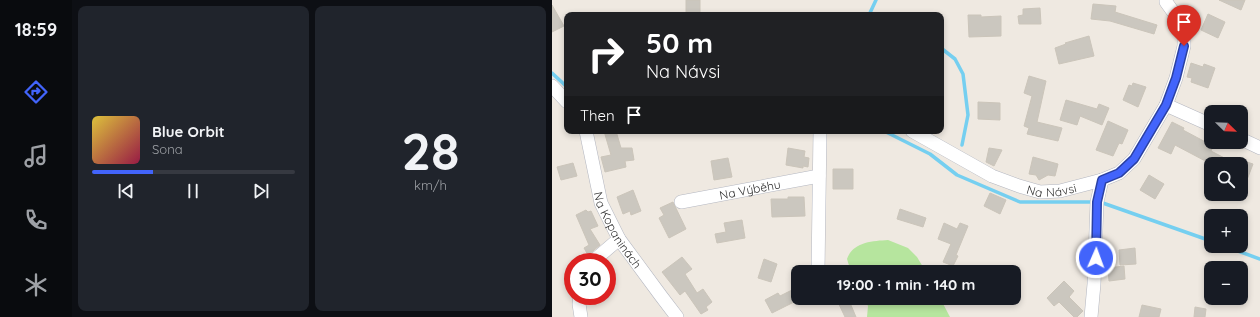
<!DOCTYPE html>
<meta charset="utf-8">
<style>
:root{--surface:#171b24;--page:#20242c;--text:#f1f3f6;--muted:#9ea1a6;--line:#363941;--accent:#4264fb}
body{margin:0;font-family:Quicksand,sans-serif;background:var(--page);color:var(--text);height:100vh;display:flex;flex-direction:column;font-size:15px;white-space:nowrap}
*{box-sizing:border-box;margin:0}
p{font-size:13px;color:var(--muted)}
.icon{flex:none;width:22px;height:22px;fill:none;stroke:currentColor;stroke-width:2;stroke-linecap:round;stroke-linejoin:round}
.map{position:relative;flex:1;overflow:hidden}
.sheet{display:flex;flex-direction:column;gap:6px;padding:6px;background:#0d0f14;width:480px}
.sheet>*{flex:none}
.guide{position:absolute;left:12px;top:12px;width:380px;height:122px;border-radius:8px;box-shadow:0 2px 6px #0003;background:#202124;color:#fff;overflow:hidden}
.needle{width:26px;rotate:113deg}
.fabs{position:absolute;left:652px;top:105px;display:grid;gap:8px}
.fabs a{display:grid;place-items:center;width:44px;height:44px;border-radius:8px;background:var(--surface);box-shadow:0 2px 6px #0003;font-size:20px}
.speed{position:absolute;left:12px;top:253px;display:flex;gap:8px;font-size:20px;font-weight:700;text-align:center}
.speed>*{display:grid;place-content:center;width:52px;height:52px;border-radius:50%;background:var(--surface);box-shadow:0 2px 6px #0003;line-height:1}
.speed .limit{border:6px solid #d22;background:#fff;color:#111}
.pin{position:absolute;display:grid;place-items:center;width:34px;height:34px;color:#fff;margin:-41px -17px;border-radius:50% 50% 50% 0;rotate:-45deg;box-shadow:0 0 4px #0007}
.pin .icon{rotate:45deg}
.me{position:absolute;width:44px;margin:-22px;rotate:2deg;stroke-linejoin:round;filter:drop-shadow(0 0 3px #0008)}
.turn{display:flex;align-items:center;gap:14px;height:84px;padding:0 16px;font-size:18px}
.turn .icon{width:52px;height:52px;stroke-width:2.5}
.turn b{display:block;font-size:28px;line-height:34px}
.then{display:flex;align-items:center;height:38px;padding:0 16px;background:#0003;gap:8px;font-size:15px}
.sheet .widget{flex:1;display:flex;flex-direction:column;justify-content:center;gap:6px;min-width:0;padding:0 14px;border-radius:8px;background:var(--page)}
.sheet .dial{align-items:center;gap:0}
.dial b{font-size:52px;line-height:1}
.song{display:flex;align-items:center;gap:12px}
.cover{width:48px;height:48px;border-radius:6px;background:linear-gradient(135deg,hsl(50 70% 55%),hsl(340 70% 35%))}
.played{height:4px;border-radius:2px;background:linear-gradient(90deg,var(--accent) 30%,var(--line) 30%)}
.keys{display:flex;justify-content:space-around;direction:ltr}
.sheet .tiles{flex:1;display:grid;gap:6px;grid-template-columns:repeat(2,1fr)}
.trip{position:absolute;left:239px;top:265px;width:230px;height:40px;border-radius:8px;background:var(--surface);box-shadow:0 2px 6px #0003;font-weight:700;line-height:40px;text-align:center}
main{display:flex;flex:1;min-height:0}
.tab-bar{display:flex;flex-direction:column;width:72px;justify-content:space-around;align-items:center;background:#090b0e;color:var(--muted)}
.tab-bar .icon{width:28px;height:28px}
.tab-bar .on{color:var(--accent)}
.tab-bar b{font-size:18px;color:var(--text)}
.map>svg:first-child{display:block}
.green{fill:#b6e59e}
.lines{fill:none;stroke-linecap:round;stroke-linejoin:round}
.stream{stroke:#75cff0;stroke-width:3.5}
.building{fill:#cbc7bf;stroke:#cbc5ba}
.street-casing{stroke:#b4b7c1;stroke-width:14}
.street{stroke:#fff;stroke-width:13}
.route-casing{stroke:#2b41a3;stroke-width:10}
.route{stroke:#4264fb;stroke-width:7}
.labels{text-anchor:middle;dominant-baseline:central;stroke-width:3;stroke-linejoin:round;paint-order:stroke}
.street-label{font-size:12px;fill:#2e2e2e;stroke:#fff}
</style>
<main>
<nav class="tab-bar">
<b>18:59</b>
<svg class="icon on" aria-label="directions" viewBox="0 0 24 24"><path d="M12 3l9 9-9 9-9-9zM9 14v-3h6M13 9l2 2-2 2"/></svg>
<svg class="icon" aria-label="music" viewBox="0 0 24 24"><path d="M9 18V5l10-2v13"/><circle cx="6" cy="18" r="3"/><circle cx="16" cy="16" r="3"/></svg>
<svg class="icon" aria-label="phone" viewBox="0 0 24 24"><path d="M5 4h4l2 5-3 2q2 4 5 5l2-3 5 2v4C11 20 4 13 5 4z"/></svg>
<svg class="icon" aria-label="climate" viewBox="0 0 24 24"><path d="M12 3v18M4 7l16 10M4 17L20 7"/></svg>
</nav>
<section class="sheet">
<div class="tiles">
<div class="widget">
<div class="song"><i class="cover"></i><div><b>Blue Orbit</b><p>Sona</p></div></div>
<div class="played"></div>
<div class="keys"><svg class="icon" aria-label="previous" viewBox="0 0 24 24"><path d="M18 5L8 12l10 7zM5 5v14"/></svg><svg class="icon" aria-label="pause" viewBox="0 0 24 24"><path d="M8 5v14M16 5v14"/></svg><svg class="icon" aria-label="next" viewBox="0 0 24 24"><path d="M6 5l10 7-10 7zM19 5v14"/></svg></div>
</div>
<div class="widget dial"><b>28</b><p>km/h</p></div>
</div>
</section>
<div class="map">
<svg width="708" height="317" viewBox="0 0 708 317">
<rect width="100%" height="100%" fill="#efe9e1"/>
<!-- green -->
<path class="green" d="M 336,240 L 356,248 L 365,257 L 374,272 L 299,272 L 295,259 C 301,242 320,241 336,240 Z
M 312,298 L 388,298 L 398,317 L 315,317 L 316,306 Z"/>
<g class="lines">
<!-- stream -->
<path class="stream" d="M 317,15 L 324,0
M 389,48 L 403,59 L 411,74 L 416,115 L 410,145
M 0,73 L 15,87
M 332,131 L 378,154 L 405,175 L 468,202 L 548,202 L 659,241
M 672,246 L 708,259"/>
</g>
<!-- building -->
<path class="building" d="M 134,0 L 148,0 L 148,15 L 134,15 Z
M 667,0 L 693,0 L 689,10 Z
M 541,4 L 564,6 L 563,12 L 605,25 L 602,34 L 558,21 L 539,19 Z
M 0,5 L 12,26 L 0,32 Z
M 488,8 L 489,24 L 467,24 L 466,16 L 471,15 L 471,9 Z
M 656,14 L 673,22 L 666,38 L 649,30 Z
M 416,15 L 429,15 L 429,17 L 449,16 L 449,36 L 417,37 Z
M 537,36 L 542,56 L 507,64 L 503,48 L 514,44 L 513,43 Z
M 639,63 L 651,67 L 652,64 L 663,68 L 656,88 L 639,82 L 640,78 L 635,77 Z
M 477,76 L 494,81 L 485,122 L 510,128 L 506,141 L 475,134 L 477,128 L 472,126 L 480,96 L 472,93 Z
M 581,83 L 594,87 L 586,107 L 571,100 L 577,85 L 580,86 Z
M 514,100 L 545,109 L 547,104 L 557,108 L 550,125 L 528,116 L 525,125 L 508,120 Z
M 426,102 L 448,103 L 448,120 L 426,119 Z
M 556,121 L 576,130 L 570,144 L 567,143 L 561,156 L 544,150 Z
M 620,122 L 632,128 L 631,130 L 661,146 L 659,151 L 684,164 L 659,164 L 623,145 L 619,154 L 606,148 Z
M 52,131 L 64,131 L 69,148 L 80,148 L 82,160 L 73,161 L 74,167 L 53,172 L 49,157 L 59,155 Z
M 236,148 L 253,151 L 252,157 L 257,158 L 256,167 L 251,166 L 251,168 L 234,165 Z
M 437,148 L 450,150 L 442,166 L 434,162 Z
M 481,157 L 506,164 L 503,176 L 496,175 L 487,180 L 484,175 L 477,174 Z
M 176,158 L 180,177 L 162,180 L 159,161 Z
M 689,160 L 701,164 L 690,193 L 689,193 Z
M 21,163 L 25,176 L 9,180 L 5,167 Z
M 281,169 L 301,169 L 301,189 L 281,189 Z
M 597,175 L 612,184 L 603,199 L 588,190 Z
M 81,190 L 89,211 L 79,215 L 78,211 L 71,214 L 65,197 Z
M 438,193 L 454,200 L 448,214 L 432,206 Z
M 236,197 L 252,197 L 253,216 L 220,217 L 219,199 L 236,199 Z
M 121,202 L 134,229 L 117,238 L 107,218 L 112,215 L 108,208 Z
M 348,209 L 374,218 L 371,227 L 345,219 Z
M 34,210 L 36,212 L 39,211 L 46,226 L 38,229 L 48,245 L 36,255 L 32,248 L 37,245 L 24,215 Z
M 190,220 L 193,238 L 165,243 L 163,234 L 174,232 L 172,223 Z
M 392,223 L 405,229 L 408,223 L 416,226 L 404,255 L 406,256 L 401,266 L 391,262 L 399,244 L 386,239 Z
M 583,248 L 584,264 L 568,265 L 567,250 Z
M 130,257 L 140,269 L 133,274 L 145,293 L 151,289 L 160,302 L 154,307 L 156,310 L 149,314 L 133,291 L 128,295 L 110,272 Z
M 212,259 L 225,264 L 219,282 L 206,278 Z
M 572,266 L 573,279 L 557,281 L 556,268 Z
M 512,281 L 522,291 L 517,297 L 531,311 L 525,317 L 522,317 L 507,302 L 502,306 L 495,298 Z
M 246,287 L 246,300 L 220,313 L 213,300 L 226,293 L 228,296 Z
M 284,298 L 296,298 L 304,317 L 293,317 Z
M 590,305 L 609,309 L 607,317 L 587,317 Z
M 643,307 L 654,309 L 653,317 L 642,317 Z"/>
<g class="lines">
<defs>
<g id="street">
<path d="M 0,86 L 15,102"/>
<path d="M 614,105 L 659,125"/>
<path id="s1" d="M 34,131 L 49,203 L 67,239 L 109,296 L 125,317"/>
<path id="s2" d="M 360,131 L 440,176 L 467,186 L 488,192 L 508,191 L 550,180 L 567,173 L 582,159 L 614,105 L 624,78 L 632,46 L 632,27 L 614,2 L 614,0"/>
<path d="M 689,139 L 708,148"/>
<path id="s3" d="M 129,202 L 267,176"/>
<path d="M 40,262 L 67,239"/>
<path d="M 266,272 L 268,131"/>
<path d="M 28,296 L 27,304 L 29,317"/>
<path d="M 539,317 L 542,284 L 545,202 L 550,180"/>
</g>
</defs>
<!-- street casing -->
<use href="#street" class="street-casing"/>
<!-- street -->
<use href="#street" class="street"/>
</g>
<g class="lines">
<defs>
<path id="route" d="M 544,258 L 545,202 L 550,180 L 567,173 L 582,159 L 614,105 L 624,78 L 632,46"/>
</defs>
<!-- route casing -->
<use href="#route" class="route-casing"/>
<!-- route -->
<use href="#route" class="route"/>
</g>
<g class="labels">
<!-- street labels -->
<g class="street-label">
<text stroke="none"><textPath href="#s2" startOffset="154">Na Návsi</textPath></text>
<text stroke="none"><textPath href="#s3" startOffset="70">Na Výběhu</textPath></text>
<text stroke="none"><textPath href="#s1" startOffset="105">Na Kopaninách</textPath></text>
</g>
</g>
</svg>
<div class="fabs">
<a><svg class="needle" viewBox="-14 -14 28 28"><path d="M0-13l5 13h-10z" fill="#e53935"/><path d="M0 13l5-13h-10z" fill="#9ea1a6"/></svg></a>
<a><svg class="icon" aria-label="search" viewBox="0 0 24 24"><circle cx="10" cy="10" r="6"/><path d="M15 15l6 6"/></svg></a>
<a>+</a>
<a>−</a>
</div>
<div class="speed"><div class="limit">30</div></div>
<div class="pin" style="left:632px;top:46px;background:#d93025"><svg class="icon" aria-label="arrive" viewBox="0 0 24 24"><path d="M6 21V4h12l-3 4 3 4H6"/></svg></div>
<svg class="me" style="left:544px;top:258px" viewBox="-20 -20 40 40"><circle r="17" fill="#4264fb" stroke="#fff" stroke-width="3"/><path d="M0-11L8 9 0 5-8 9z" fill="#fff"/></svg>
<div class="trip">19:00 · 1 min · 140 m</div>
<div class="guide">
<div class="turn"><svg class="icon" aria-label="right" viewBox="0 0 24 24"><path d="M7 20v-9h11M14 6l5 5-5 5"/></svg><div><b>50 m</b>Na Návsi</div></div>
<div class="then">Then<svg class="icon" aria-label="arrive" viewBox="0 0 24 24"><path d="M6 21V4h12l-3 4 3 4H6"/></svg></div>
</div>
</div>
</main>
